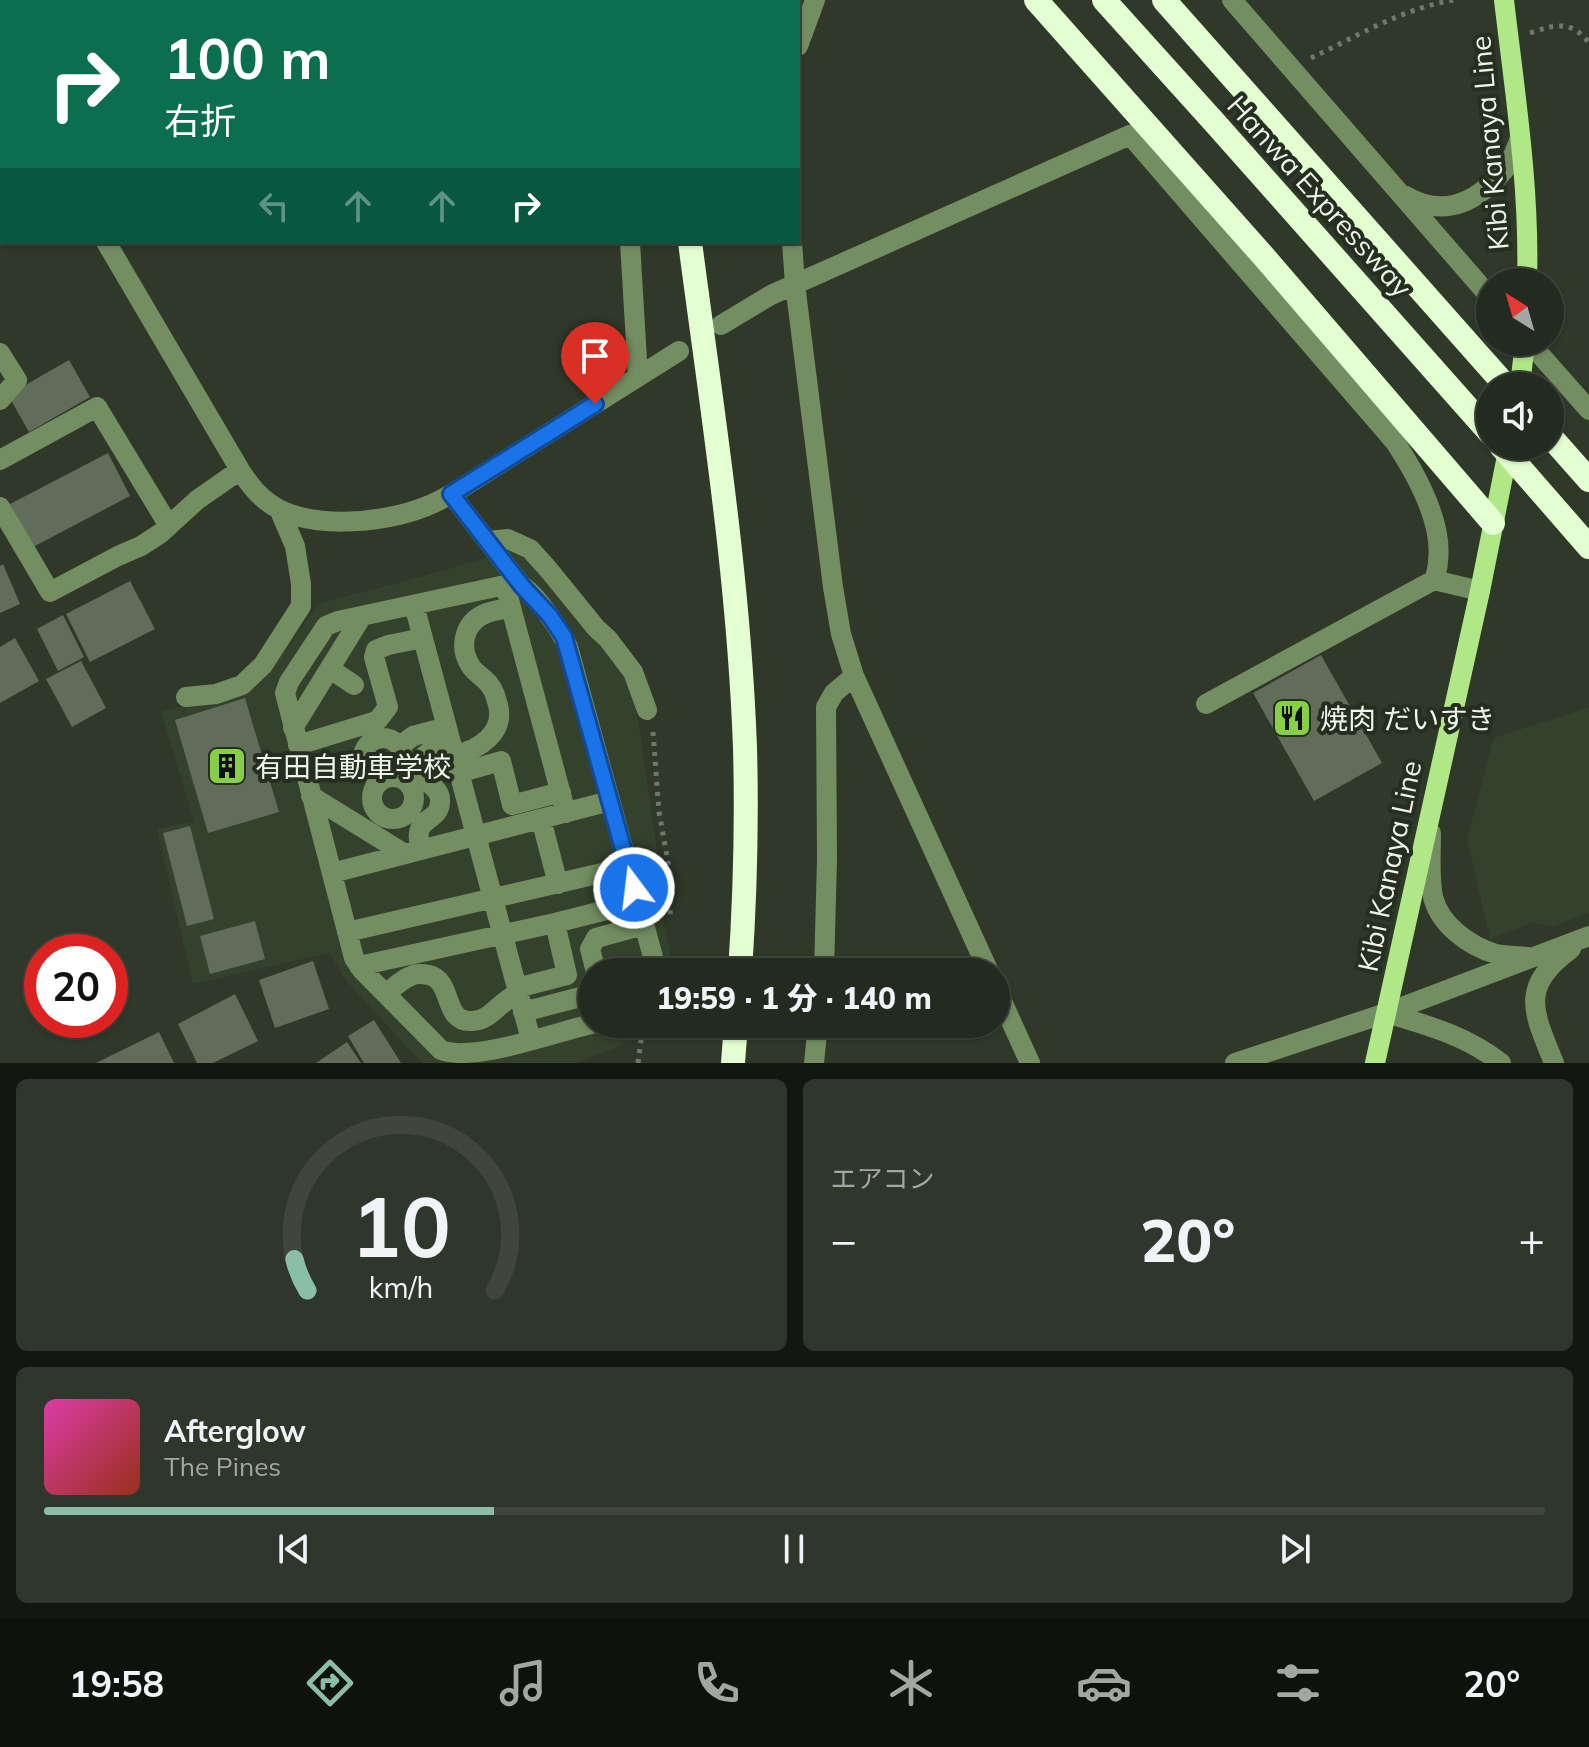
<!DOCTYPE html>
<html lang="ja">
<meta charset="utf-8">
<style>
:root{--surface:#232a1f;--page:#2f362c;--text:#f1f3f6;--muted:#a3a7a4;--line:#40463d;--accent:#8abfa5}
body{margin:0;font-family:Mulish,"Noto Sans JP",sans-serif;background:var(--page);color:var(--text);height:100vh;display:flex;flex-direction:column;font-size:30px;white-space:nowrap}
*{box-sizing:border-box;margin:0}
p{font-size:26px;color:var(--muted)}
.icon{flex:none;width:44px;height:44px;fill:none;stroke:currentColor;stroke-width:2;stroke-linecap:round;stroke-linejoin:round}
.map{position:relative;height:1063px;overflow:hidden}
.sheet{display:flex;flex-direction:column;gap:16px;padding:16px;background:#131711;flex:1}
.sheet>*{flex:none}
.guide{position:absolute;left:0px;top:0px;width:800px;height:244px;box-shadow:0 2px 6px #0004,0 0 0 2px var(--line);background:#0b6e4f;color:#fff;overflow:hidden}
.needle{width:52px;rotate:323deg}
.controls{position:absolute;left:1476px;top:268px;display:grid;gap:16px}
.controls a{display:grid;place-items:center;width:88px;height:88px;border-radius:50%;background:var(--surface);box-shadow:0 2px 6px #0004,0 0 0 2px var(--line);font-size:40px}
.speed{position:absolute;left:24px;top:934px;display:flex;gap:16px;font-size:40px;font-weight:700;text-align:center}
.speed>*{display:grid;place-content:center;width:104px;height:104px;border-radius:50%;background:var(--surface);box-shadow:0 2px 6px #0004,0 0 0 2px var(--line);line-height:1}
.speed .limit{border:12px solid #d22;background:#fff;color:#111}
.pin{position:absolute;display:grid;place-items:center;width:68px;height:68px;color:#fff;margin:-82px -34px;border-radius:50% 50% 50% 0;rotate:-45deg;box-shadow:0 0 8px #0007}
.pin .icon{rotate:45deg}
.me{position:absolute;width:88px;margin:-44px;rotate:345deg;stroke-linejoin:round;filter:drop-shadow(0 0 6px #0008)}
.turn{display:flex;align-items:center;gap:28px;height:168px;padding:0 32px;font-size:36px}
.turn .icon{width:104px;height:104px;stroke-width:2.5}
.turn b{display:block;font-size:56px;line-height:68px}
.lanes{display:flex;align-items:center;height:76px;padding:0 32px;background:#0003;justify-content:center;gap:40px;direction:ltr}
.lanes .off{opacity:.35}
.big{font-size:60px;font-weight:800;line-height:1.1}
.sheet .tile{flex:1;display:flex;flex-direction:column;justify-content:center;gap:12px;min-width:0;padding:0 28px;border-radius:12px;background:var(--page)}
.sheet .dial{align-items:center;gap:0}
.dial svg{height:208px;overflow:visible;fill:none;stroke:var(--line);stroke-width:7;stroke-linecap:round;text-anchor:middle}
.dial text{fill:var(--text);stroke:none}
.song{display:flex;align-items:center;gap:24px}
.cover{width:96px;height:96px;border-radius:12px;background:linear-gradient(135deg,hsl(320 70% 55%),hsl(10 70% 35%))}
.played{height:8px;border-radius:4px;background:linear-gradient(90deg,var(--accent) 30%,var(--line) 30%)}
.keys{display:flex;justify-content:space-around;direction:ltr}
.heat{display:flex;justify-content:space-between;align-items:center;font-size:44px;direction:ltr}
.sheet .tiles{flex:1;display:grid;gap:16px;grid-template-columns:1fr 1fr}
.tile:last-child{grid-column:span 2}
.trip{position:absolute;left:578px;top:958px;width:432px;height:80px;border-radius:40px;background:var(--surface);box-shadow:0 2px 6px #0004,0 0 0 2px var(--line);font-weight:800;line-height:80px;text-align:center}
.dock{display:flex;height:128px;justify-content:space-around;align-items:center;background:#0e110c;color:var(--muted)}
.dock .icon{width:56px;height:56px}
.dock .on{color:var(--accent)}
.dock b{font-size:36px;color:var(--text)}
.map>svg:first-child{display:block}
.built{fill:#34412c}
.building{fill:#626c5b}
.lines{fill:none;stroke-linecap:round;stroke-linejoin:round}
.path{stroke:#70786b;stroke-width:5;stroke-dasharray:4 6;stroke-linecap:butt}
.minor{stroke:#738e61;stroke-width:20}
.major{stroke:#b0e887;stroke-width:20}
.highway{stroke:#e3fed1;stroke-width:24}
.route-casing{stroke:#114b97;stroke-width:20}
.route{stroke:#1a73e8;stroke-width:14}
.labels{text-anchor:middle;dominant-baseline:central;stroke-width:8;stroke-linejoin:round;paint-order:stroke}
.street-label{font-size:28px;fill:#eff5ec;stroke:#252e1f}
.poi-label{font-size:28px;fill:#eff5ec;stroke:#252e1f;text-anchor:start}
</style>
<div class="map">
<svg width="1589" height="1063" viewBox="0 0 1589 1063">
<rect width="100%" height="100%" fill="#2f3829"/>
<!-- built -->
<path class="built" d="M 515,549 L 531,558 L 600,644 L 620,671 L 634,699 L 640,732 L 659,865 L 658,891 L 674,972 L 592,972 L 592,1024 L 645,1024 L 618,1047 L 577,1063 L 422,1063 L 347,982 L 329,953 L 193,984 L 157,829 L 194,821 L 161,712 L 258,685 L 318,605 L 334,599 L 402,582 Z
M 1589,707 L 1589,913 L 1554,926 L 1532,923 L 1490,939 L 1467,839 L 1494,738 Z"/>
<!-- building -->
<path class="building" d="M 69,360 L 90,397 L 29,432 L 8,395 Z
M 108,453 L 130,496 L 33,547 L 10,504 Z
M 3,564 L 20,604 L 0,613 L 0,566 Z
M 130,581 L 155,629 L 90,662 L 66,614 Z
M 63,615 L 84,657 L 58,671 L 37,629 Z
M 15,638 L 39,681 L 0,703 L 0,647 Z
M 1321,655 L 1382,763 L 1314,801 L 1253,693 Z
M 81,661 L 106,708 L 72,727 L 46,679 Z
M 245,698 L 279,812 L 208,833 L 175,720 Z
M 190,826 L 214,919 L 187,926 L 163,833 Z
M 255,921 L 265,959 L 210,974 L 200,936 Z
M 313,961 L 329,1009 L 275,1028 L 259,980 Z
M 235,994 L 258,1041 L 213,1063 L 197,1063 L 178,1024 Z
M 374,1020 L 401,1063 L 364,1063 L 348,1036 Z
M 159,1032 L 174,1063 L 96,1063 Z
M 347,1042 L 361,1063 L 316,1063 Z"/>
<g class="lines">
<!-- path -->
<path class="path" d="M 1530,33 C 1554,25 1571,19 1589,43
M 1311,58 C 1357,36 1404,8 1454,0
M 653,732 L 659,812 L 672,884 L 669,900 L 671,920
M 638,1063 L 642,1033 L 652,1024"/>
<!-- minor -->
<path class="minor" d="M 600,0 L 600,2
M 1232,0 L 1490,297
M 322,2 L 322,0
M 798,46 L 815,0
M 0,68 L 2,71
M 0,195 L 2,194
M 1406,196 C 1438,215 1467,207 1493,182 C 1499,176 1506,169 1510,162 C 1514,155 1517,146 1520,138
M 106,242 L 240,470 C 247,481 254,491 264,499 C 301,532 384,524 427,506 C 438,502 449,495 460,489 L 679,351
M 630,242 L 638,377
M 792,242 L 795,284 L 833,587 L 841,634 L 854,676 L 989,972
M 721,325 L 771,295 L 1130,135 L 1395,442 C 1416,474 1443,523 1438,561 C 1438,568 1436,574 1434,580 L 1480,591
M 1529,342 L 1589,410
M 0,353 L 17,380 L 0,400
M 0,460 L 97,407 L 169,526
M 451,494 L 522,586
M 0,507 L 50,592 L 118,556 L 141,546 L 161,533 L 197,500 L 240,470
M 488,541 L 508,539 L 530,549 L 548,569 L 596,628 L 608,639 L 633,672 L 647,710
M 505,585 L 566,813
M 414,605 L 531,1040
M 330,669 L 354,685
M 186,697 L 216,694 L 242,685 L 263,665 L 301,606 L 301,584 L 295,546 L 279,509
M 1206,704 L 1434,580
M 293,728 L 362,616
M363 758a20 20 0 1 1 40 0a20 20 0 1 1-40 0Z
M 298,745 L 373,722 L 378,720 L 388,707 L 374,657 L 376,650 L 388,645 L 423,638
M 400,746 L 413,736 L 447,727
M 454,755 C 479,750 505,733 498,705 C 496,699 495,692 491,687 C 486,678 475,674 470,665 C 458,645 465,621 487,613 C 494,610 503,609 511,608
M 459,773 L 501,761 L 512,805 L 561,792
M372 798a21 21 0 1 1 42 0a21 21 0 1 1-42 0Z
M 311,796 L 405,854
M 541,819 L 558,884
M 1431,833 C 1431,854 1429,876 1433,897 C 1440,925 1469,946 1496,954 C 1506,956 1518,956 1528,957
M 421,850 C 410,814 440,825 440,801 C 441,789 428,785 423,776 C 411,755 438,747 451,743
M 332,873 L 610,801
M 347,932 L 628,867
M 359,966 L 555,923 L 638,902
M 596,972 L 590,949 L 596,938 L 644,925
M 824,972 L 827,859 L 826,707 L 834,693 L 854,676
M 517,988 L 567,975 L 555,923
M 996,988 L 1030,1063
M 386,994 C 393,988 402,979 411,976 C 416,973 424,974 429,975 C 454,981 442,1023 472,1021 C 491,1021 500,1000 519,993
M 523,1012 L 592,994
M 1386,1013 C 1427,1025 1467,1036 1501,1063
M 592,1024 C 555,1032 474,1063 441,1050 L 362,970 L 354,958 L 285,693 L 289,682 L 326,626 L 338,621 L 505,585 C 508,585 516,584 518,584 C 533,588 562,633 568,647 L 653,957 L 653,972
M 814,1063 L 818,1024
M 1235,1063 L 1386,1013 L 1589,936
M 1554,1063 C 1533,1011 1519,987 1571,949"/>
<!-- major -->
<path class="major" d="M 1504,0 C 1515,94 1530,188 1527,282
M 1520,386 L 1525,342
M 1375,1063 L 1480,591 L 1509,446"/>
<!-- highway -->
<path class="highway" d="M 650,0 L 651,2
M 1036,0 L 1265,258 L 1493,523
M 1104,0 L 1215,123 L 1490,433
M 1164,0 L 1506,386
M 712,2 L 713,0
M 690,242 C 712,410 739,578 745,748 C 747,822 745,898 740,972
M 1550,436 L 1589,480
M 1501,446 L 1589,547
M 733,1063 L 736,1024"/>
</g>
<g class="lines">
<defs>
<path id="route" d="M 595,404 L 451,494 L 522,586 L 550,616 L 564,637 L 634,888"/>
</defs>
<!-- route casing -->
<use href="#route" class="route-casing"/>
<!-- route -->
<use href="#route" class="route"/>
</g>
<!-- icons -->
<defs>
<symbol id="restaurant-square" viewBox="-11 -11 22 22"><rect x="-9" y="-9" width="18" height="18" rx="4" fill="#88cf49" stroke="#252e1f"/><path d="M-5-6h1v4h1v-4h1v4h1v-4h1v5L-1.5 .5V6h-2V.5L-5-1ZM5-6V6H3V1.5H1.5Q1.5-4 5-6Z" fill="#111"/></symbol>
<symbol id="building-square" viewBox="-11 -11 22 22"><rect x="-9" y="-9" width="18" height="18" rx="4" fill="#88cf49" stroke="#252e1f"/><path d="M-4-6H4V6H1V3H-1V6H-4ZM-2.5-4.3h1.7v1.8h-1.7ZM.8-4.3h1.7v1.8H.8ZM-2.5-1h1.7V.8h-1.7ZM.8-1h1.7V.8H.8Z" fill="#111"/></symbol>
</defs>
<g fill-rule="evenodd">
<use href="#restaurant-square" x="1270" y="696" width="44" height="44"/>
<use href="#building-square" x="205" y="744" width="44" height="44"/>
</g>
<g class="labels">
<!-- street labels -->
<g class="street-label">
<text transform="translate(1489 143) rotate(-95)">Kibi Kanaya Line</text>
<text transform="translate(1320 196) rotate(48)">Hanwa Expressway</text>
<text transform="translate(1389 866) rotate(-78)">Kibi Kanaya Line</text>
</g>
<!-- poi labels -->
<g class="poi-label">
<text x="1320" y="718">焼肉 だいすき</text>
<text x="255" y="766">有田自動車学校</text>
</g>
</g>
</svg>
<div class="controls">
<a><svg class="needle" viewBox="-14 -14 28 28"><path d="M0-13l5 13h-10z" fill="#e53935"/><path d="M0 13l5-13h-10z" fill="#a3a7a4"/></svg></a>
<a><svg class="icon" aria-label="sound" viewBox="0 0 24 24"><path d="M4 9h4l5-4v14l-5-4H4zM17 9q2 3 0 6"/></svg></a>
</div>
<div class="speed"><div class="limit">20</div></div>
<div class="pin" style="left:595px;top:404px;background:#d93025"><svg class="icon" aria-label="arrive" viewBox="0 0 24 24"><path d="M6 21V4h12l-3 4 3 4H6"/></svg></div>
<svg class="me" style="left:634px;top:888px" viewBox="-20 -20 40 40"><circle r="17" fill="#1a73e8" stroke="#fff" stroke-width="3"/><path d="M0-11L8 9 0 5-8 9z" fill="#fff"/></svg>
<div class="trip">19:59 · 1 分 · 140 m</div>
<div class="guide">
<div class="turn"><svg class="icon" aria-label="right" viewBox="0 0 24 24"><path d="M7 20v-9h11M14 6l5 5-5 5"/></svg><div><b>100 m</b>右折</div></div>
<div class="lanes"><svg class="icon off" aria-label="left" viewBox="0 0 24 24"><path d="M17 20v-9H6M10 6l-5 5 5 5"/></svg><svg class="icon off" aria-label="ahead" viewBox="0 0 24 24"><path d="M12 20V5M6 11l6-6 6 6"/></svg><svg class="icon off" aria-label="ahead" viewBox="0 0 24 24"><path d="M12 20V5M6 11l6-6 6 6"/></svg><svg class="icon" aria-label="right" viewBox="0 0 24 24"><path d="M7 20v-9h11M14 6l5 5-5 5"/></svg></div>
</div>
</div>
<section class="sheet">
<div class="tiles">
<div class="tile dial"><svg viewBox="0 0 100 80">
<path d="M14 69A42 42 0 1 1 86 69"/>
<path d="M14 69A42 42 0 0 1 9 57" stroke="#8abfa5"/>
<text x="50" y="56" font-size="32" font-weight="700">10</text>
<text x="50" y="72" font-size="11">km/h</text>
</svg></div>
<div class="tile"><p>エアコン</p>
<div class="heat"><a>−</a><b class="big">20°</b><a>+</a></div>
</div>
<div class="tile">
<div class="song"><i class="cover"></i><div><b>Afterglow</b><p>The Pines</p></div></div>
<div class="played"></div>
<div class="keys"><svg class="icon" aria-label="previous" viewBox="0 0 24 24"><path d="M18 5L8 12l10 7zM5 5v14"/></svg><svg class="icon" aria-label="pause" viewBox="0 0 24 24"><path d="M8 5v14M16 5v14"/></svg><svg class="icon" aria-label="next" viewBox="0 0 24 24"><path d="M6 5l10 7-10 7zM19 5v14"/></svg></div>
</div>
</div>
</section>
<nav class="dock">
<b>19:58</b>
<svg class="icon on" aria-label="directions" viewBox="0 0 24 24"><path d="M12 3l9 9-9 9-9-9zM9 14v-3h6M13 9l2 2-2 2"/></svg>
<svg class="icon" aria-label="music" viewBox="0 0 24 24"><path d="M9 18V5l10-2v13"/><circle cx="6" cy="18" r="3"/><circle cx="16" cy="16" r="3"/></svg>
<svg class="icon" aria-label="phone" viewBox="0 0 24 24"><path d="M5 4h4l2 5-3 2q2 4 5 5l2-3 5 2v4C11 20 4 13 5 4z"/></svg>
<svg class="icon" aria-label="climate" viewBox="0 0 24 24"><path d="M12 3v18M4 7l16 10M4 17L20 7"/></svg>
<svg class="icon" aria-label="car" viewBox="0 0 24 24"><path d="M5 17H2v-5l4-1 3-4h7l3 4 3 1v5h-3M9 17h6M6 11h13"/><circle cx="7" cy="17" r="2"/><circle cx="17" cy="17" r="2"/></svg>
<svg class="icon" aria-label="filters" viewBox="0 0 24 24"><path d="M4 7h16M4 17h16"/><circle cx="9" cy="7" r="2"/><circle cx="15" cy="17" r="2"/></svg>
<b>20°</b>
</nav>
